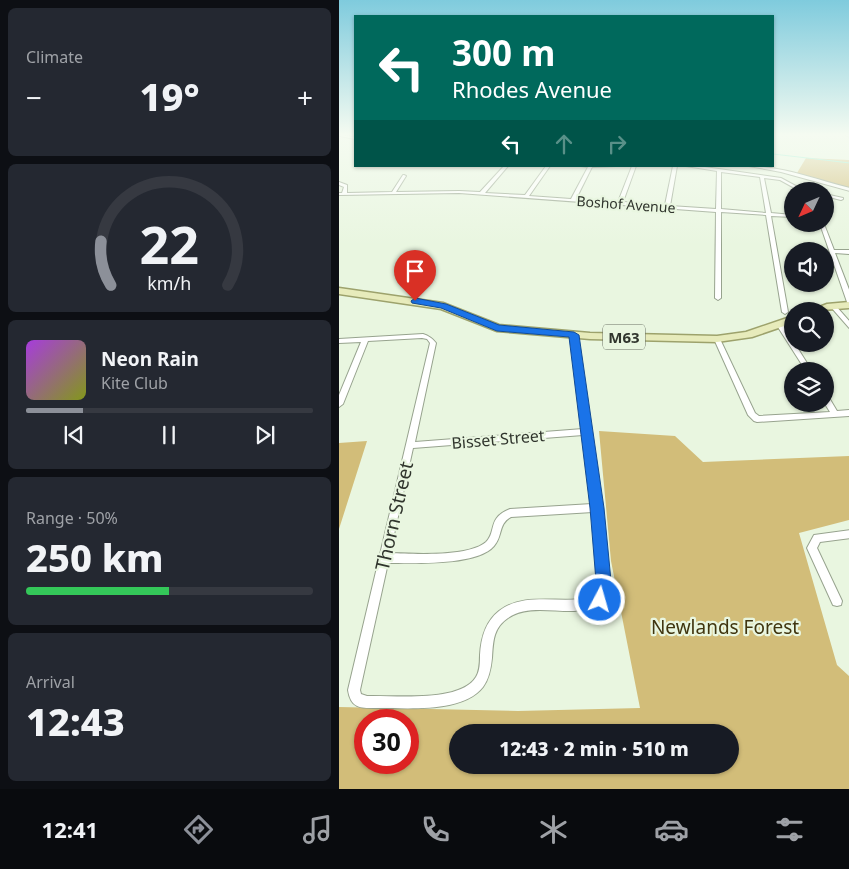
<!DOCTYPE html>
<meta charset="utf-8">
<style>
:root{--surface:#171b24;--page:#242831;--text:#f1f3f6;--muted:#9ea1a6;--line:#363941;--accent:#8c9099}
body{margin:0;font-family:"Noto Sans",sans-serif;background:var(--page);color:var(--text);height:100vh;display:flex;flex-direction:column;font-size:19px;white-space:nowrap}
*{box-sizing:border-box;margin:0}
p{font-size:16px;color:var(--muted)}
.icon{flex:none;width:28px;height:28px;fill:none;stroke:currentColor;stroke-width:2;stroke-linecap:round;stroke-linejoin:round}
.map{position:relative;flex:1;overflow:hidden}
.panel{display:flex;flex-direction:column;gap:8px;padding:8px;background:#0d0f14;width:339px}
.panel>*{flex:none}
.hud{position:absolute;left:15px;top:15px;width:420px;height:152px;border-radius:0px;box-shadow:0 1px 4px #0004;background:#00695c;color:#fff;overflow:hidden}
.needle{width:32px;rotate:226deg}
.buttons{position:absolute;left:445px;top:182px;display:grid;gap:10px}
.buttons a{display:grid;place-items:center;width:50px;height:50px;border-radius:50%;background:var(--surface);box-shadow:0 1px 4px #0004;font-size:25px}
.speed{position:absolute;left:15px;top:709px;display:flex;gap:10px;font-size:25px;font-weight:700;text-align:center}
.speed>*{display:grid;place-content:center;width:65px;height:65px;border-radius:50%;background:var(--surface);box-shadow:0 1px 4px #0004;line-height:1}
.speed .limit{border:8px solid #d22;background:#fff;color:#111}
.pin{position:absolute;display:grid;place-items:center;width:42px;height:42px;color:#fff;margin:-51px -21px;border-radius:50% 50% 50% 0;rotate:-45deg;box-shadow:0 0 5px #0007}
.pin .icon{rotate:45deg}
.me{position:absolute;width:55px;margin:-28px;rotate:6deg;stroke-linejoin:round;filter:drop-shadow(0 0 4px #0008)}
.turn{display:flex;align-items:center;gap:18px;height:105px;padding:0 15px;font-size:22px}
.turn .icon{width:65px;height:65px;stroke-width:2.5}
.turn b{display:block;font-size:35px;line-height:42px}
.lanes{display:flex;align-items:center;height:48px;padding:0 15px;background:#0003;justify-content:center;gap:25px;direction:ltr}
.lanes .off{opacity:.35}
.big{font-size:38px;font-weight:800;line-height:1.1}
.panel .widget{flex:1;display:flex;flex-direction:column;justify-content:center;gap:8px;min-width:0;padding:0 18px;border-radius:8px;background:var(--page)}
.panel .dial{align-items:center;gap:0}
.dial svg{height:130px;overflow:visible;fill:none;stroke:var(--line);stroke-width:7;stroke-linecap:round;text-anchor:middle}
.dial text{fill:var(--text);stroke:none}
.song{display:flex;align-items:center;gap:15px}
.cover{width:60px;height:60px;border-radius:8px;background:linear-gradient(135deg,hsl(280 70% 55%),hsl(70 70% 35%))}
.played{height:5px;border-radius:2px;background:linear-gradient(90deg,var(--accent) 20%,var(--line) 20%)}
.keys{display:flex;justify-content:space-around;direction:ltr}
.heat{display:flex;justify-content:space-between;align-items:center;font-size:28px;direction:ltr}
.charge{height:8px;border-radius:4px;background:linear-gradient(90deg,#34c759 50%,var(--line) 0)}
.trip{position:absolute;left:110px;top:724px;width:290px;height:50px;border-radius:25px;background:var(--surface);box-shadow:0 1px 4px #0004;font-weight:800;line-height:50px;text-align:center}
.tab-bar{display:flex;height:80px;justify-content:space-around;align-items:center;background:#090b0e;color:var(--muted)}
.tab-bar .icon{width:35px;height:35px}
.tab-bar .on{color:var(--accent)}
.tab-bar b{font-size:22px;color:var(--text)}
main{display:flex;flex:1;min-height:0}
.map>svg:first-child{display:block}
.green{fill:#d2bd79;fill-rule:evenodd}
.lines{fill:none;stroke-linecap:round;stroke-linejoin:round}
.stream{stroke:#83edcd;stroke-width:1}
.minor-casing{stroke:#97a38e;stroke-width:2}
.primary-casing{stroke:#9da26c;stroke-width:3}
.minor{fill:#fff;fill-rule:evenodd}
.primary{fill:#e7ebbb;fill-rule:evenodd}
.route{fill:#1a73e8;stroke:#114b97}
.labels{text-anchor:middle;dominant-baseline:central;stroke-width:4.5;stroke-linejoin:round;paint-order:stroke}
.far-street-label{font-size:14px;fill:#30352d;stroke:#e9f6e0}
.shield{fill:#e9f6e0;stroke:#686f63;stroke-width:1}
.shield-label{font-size:15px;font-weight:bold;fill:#30352d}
.street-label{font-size:16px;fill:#30352d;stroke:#e9f6e0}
.near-street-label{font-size:19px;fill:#30352d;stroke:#e9f6e0}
.near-park-label{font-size:19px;fill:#40350f;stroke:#e9f6e0}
</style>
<main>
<section class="panel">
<div class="widget"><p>Climate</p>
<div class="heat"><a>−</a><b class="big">19°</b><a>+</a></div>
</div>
<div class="widget dial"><svg viewBox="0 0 100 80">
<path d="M14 69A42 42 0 1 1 86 69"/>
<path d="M14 69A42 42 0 0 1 8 42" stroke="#8c9099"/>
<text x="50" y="56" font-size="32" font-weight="700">22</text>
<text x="50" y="72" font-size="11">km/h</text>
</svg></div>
<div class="widget">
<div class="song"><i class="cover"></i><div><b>Neon Rain</b><p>Kite Club</p></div></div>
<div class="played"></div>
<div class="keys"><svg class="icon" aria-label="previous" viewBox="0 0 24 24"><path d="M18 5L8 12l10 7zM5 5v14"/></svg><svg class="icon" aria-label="pause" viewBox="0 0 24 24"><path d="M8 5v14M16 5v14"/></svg><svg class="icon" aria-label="next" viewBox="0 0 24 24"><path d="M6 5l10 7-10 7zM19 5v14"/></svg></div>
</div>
<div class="widget"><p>Range · 50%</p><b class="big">250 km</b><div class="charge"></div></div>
<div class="widget"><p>Arrival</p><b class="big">12:43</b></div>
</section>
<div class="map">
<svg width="511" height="789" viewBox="0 0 511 789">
<rect width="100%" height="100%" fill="#e9f6e0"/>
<!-- green -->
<path class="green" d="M 467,158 L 510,160 L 510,188 L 458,173 Z
M 260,431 L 336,436 L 364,462 L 510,456 L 510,520 L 460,533 L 498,665 L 510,676 L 510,789 L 0,789 L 0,707 L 179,711 L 301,708 L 272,561 ZM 26,720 L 69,720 L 69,762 L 26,762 ZM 391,732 L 391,765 L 119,765 L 119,732 Z
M 28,441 L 0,529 L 0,443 Z"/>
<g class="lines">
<!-- stream -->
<path class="stream" d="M 434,154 L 511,163"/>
<defs>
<path id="minor" d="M 0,135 L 16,137 L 16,139 L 1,136 Z
M 507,135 L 511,135 L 511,137 Z
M 165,166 L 169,166 L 146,193 L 186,195 L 207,166 L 211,166 L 190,196 L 232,199 L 249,167 L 242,166 L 277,166 L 253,167 L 237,199 L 279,202 L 293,166 L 297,166 L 284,202 L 326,205 L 334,166 L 338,166 L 331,206 L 377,209 L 378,171 L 347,166 L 359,166 L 442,178 L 466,191 L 461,191 L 441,180 L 425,178 L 432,213 L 454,215 L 454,217 L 432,216 L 449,312 L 446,314 L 443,312 L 427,215 L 382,212 L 382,298 L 379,300 L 376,298 L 377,212 L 120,193 L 0,195 L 0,193 L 3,193 L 5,187 L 0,185 L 0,182 L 8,185 L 8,193 L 53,192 L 64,175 L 65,175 L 67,176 L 57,192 L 120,191 L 141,192 ZM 382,172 L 421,177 L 427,213 L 382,209 Z
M 410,166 C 444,166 478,180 511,188 L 511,191 L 442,172 Z
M 486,194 L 504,198 L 504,199 L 502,200 L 486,196 Z
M 481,224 L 485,224 L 495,250 L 511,250 L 511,254 L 496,253 L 511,292 L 511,304 L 508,302 Z
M 494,304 L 496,305 L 511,322 L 511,329 L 491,306 Z
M 440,322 C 446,325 453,337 454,344 L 456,344 L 473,371 L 467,371 L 437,324 Z
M 235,333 L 238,335 L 263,508 L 269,581 L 265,604 C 255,608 246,610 235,611 C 215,612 187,605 169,618 C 154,628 154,642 153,658 C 152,668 150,679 144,687 C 124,713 69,708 40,708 C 23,708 12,710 9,690 L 91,343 L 88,339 L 83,338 L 29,341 L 4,404 L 0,407 L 0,395 L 22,342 L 0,343 L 0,339 L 84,334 C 90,336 93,338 97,343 L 76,442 L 244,429 L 232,335 ZM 244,435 L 253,504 L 171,509 C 148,518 158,531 147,542 C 130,557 74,554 51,553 L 74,448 ZM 254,512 L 259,581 L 256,596 C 226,606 187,590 160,611 C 146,622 142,638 141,655 C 141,662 141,671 137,677 C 121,703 55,695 28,696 L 22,694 L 21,690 L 49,563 C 74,563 138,566 155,546 C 164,536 159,524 172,517 Z
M 378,337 L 381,339 L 416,413 L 420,416 L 491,412 L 486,404 L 486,395 L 489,396 L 498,411 L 511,410 L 511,416 L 418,422 L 415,421 L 409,415 L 375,339 Z
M 511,530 L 511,538 L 481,542 L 478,548 L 503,601 L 502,605 L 498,606 L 494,605 L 468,548 L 475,535 Z"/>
<path id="primary" d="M 0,288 L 104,303 L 160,325 L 251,333 L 378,336 L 407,332 L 454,316 L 454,323 L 413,337 L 378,342 L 251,339 L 158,331 L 102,309 L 0,294 Z
M 511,302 L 511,308 L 470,311 L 488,304 Z"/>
</defs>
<!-- minor casing -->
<use href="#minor" class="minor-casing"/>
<!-- primary casing -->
<use href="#primary" class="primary-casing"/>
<!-- minor -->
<use href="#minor" class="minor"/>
<!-- primary -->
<use href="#primary" class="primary"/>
</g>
<!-- sky -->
<linearGradient id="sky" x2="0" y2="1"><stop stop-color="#7fcbdd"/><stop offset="0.55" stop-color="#f5fbf1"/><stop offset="1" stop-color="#f5fbf1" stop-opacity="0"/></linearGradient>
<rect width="511" height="245" fill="url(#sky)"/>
<!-- route -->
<path class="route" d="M 76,298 L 107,304 L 160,325 L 235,332 L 240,335 L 265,508 L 272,581 L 267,606 L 261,608 L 255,606 L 253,600 L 257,581 L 251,508 L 230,337 L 158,331 L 102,308 L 73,303 L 72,301 Z"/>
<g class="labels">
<!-- far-street labels -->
<g class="far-street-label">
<text transform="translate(287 204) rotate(4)">Boshof Avenue</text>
</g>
<!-- shield labels -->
<rect class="shield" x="264" y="324.5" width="42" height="25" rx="4"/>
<g class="shield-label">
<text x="285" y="337">M63</text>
</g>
<!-- street labels -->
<g class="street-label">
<text transform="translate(159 439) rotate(-5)">Bisset Street</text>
</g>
<!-- near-street labels -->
<g class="near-street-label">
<text transform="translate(55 516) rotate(-77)">Thorn Street</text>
</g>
<!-- near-park labels -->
<g class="near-park-label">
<text x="386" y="627">Newlands Forest</text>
</g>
</g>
</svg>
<div class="buttons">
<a><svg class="needle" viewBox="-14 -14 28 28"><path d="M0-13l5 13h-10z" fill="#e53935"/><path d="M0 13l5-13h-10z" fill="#9ea1a6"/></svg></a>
<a><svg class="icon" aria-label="sound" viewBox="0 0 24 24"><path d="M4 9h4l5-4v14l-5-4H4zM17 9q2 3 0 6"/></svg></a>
<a><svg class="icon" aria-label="search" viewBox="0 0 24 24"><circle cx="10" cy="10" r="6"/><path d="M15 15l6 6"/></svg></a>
<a><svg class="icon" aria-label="layers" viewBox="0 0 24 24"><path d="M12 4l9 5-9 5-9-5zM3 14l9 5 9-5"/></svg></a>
</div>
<div class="speed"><div class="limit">30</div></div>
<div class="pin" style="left:76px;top:301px;background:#d93025"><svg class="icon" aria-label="arrive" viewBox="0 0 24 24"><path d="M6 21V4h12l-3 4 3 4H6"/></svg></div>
<svg class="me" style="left:261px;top:600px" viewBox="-20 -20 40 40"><circle r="17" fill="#1a73e8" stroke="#fff" stroke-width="3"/><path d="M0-11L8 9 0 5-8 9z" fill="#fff"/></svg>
<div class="trip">12:43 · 2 min · 510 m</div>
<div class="hud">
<div class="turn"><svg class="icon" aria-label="left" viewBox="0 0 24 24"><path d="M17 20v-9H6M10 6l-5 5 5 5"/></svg><div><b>300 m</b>Rhodes Avenue</div></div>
<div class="lanes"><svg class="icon" aria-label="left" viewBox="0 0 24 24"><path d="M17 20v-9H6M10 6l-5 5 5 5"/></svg><svg class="icon off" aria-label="ahead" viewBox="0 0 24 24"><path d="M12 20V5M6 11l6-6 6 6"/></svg><svg class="icon off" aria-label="right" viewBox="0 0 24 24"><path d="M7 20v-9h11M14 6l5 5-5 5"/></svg></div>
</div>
</div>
</main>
<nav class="tab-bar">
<b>12:41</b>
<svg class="icon on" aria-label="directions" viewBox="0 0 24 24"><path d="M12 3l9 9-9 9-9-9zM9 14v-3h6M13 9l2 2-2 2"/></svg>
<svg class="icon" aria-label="music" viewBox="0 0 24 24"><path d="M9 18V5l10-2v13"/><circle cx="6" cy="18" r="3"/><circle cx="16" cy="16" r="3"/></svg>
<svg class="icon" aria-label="phone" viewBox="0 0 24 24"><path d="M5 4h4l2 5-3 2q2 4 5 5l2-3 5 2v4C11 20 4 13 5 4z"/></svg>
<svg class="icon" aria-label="climate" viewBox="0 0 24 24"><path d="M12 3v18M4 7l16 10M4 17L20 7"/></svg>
<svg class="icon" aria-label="car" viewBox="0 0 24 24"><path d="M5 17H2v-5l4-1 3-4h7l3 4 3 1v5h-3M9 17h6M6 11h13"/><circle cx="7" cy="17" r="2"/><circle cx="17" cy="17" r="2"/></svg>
<svg class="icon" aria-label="filters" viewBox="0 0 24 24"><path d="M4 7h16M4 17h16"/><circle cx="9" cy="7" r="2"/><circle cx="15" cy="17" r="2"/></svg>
</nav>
